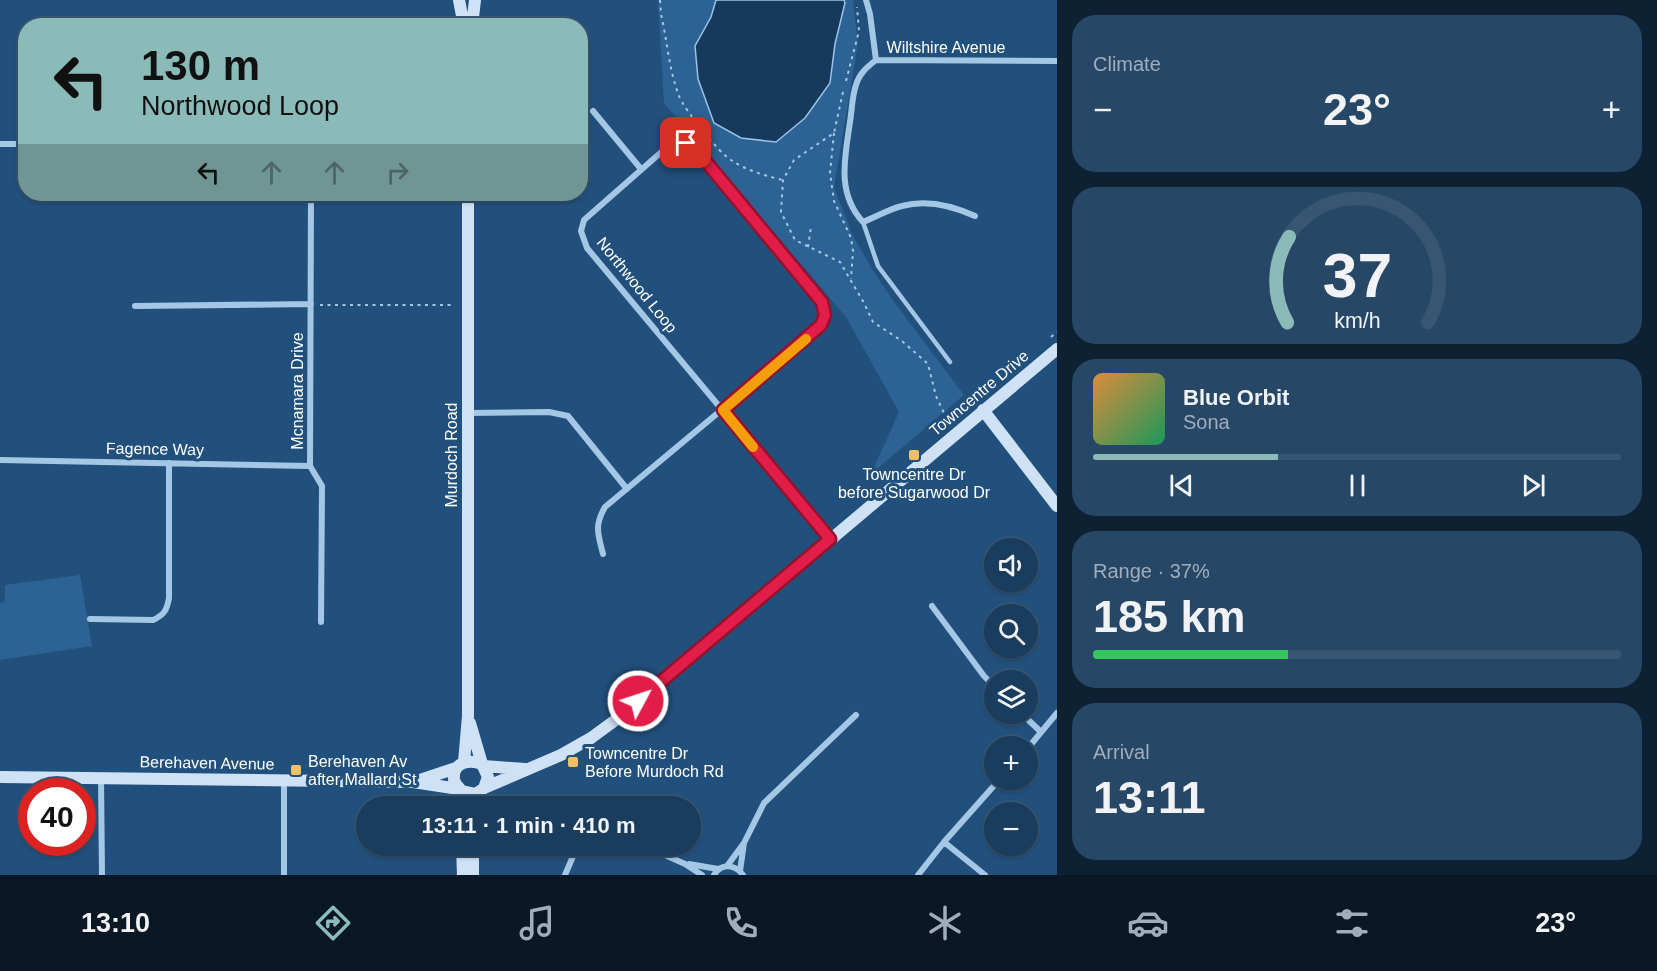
<!DOCTYPE html>
<meta charset="utf-8">
<style>
:root{--surface:#1a3c5d;--page:#274766;--text:#f1f3f6;--muted:#9fadbc;--line:#385672;--accent:#8bbbb9}
body{margin:0;font-family:Helvetica,sans-serif;background:var(--page);color:var(--text);height:100vh;display:flex;flex-direction:column;font-size:22px;white-space:nowrap}
*{box-sizing:border-box;margin:0}
p{font-size:20px;color:var(--muted)}
.icon{flex:none;width:33px;height:33px;fill:none;stroke:currentColor;stroke-width:2;stroke-linecap:round;stroke-linejoin:round}
.map{position:relative;flex:1;overflow:hidden}
.side{display:flex;flex-direction:column;gap:15px;padding:15px;background:#0e2133;width:600px}
.side>*{flex:none}
.banner{position:absolute;left:18px;top:18px;width:570px;height:183px;border-radius:24px;box-shadow:0 2px 4px #0004,0 0 0 2px var(--line);background:#8bbbb9;color:#111;overflow:hidden}
.tools{position:absolute;left:984px;top:538px;display:grid;gap:12px}
.tools a{display:grid;place-items:center;width:54px;height:54px;border-radius:50%;background:var(--surface);box-shadow:0 2px 4px #0004,0 0 0 2px var(--line);font-size:30px}
.speed{position:absolute;left:18px;top:778px;display:flex;gap:12px;font-size:30px;font-weight:700;text-align:center}
.speed>*{display:grid;place-content:center;width:78px;height:78px;border-radius:50%;background:var(--surface);box-shadow:0 2px 4px #0004,0 0 0 2px var(--line);line-height:1}
.speed .limit{border:9px solid #d22;background:#fff;color:#111}
.pin{position:absolute;display:grid;place-items:center;width:51px;height:51px;color:#fff;margin:-26px;border-radius:12px;box-shadow:0 3px 9px #0006}
.me{position:absolute;width:66px;margin:-33px;rotate:50deg;stroke-linejoin:round;filter:drop-shadow(0 0 4px #0008)}
.turn{display:flex;align-items:center;gap:21px;height:126px;padding:0 24px;font-size:27px}
.turn .icon{width:78px;height:78px;stroke-width:2.5}
.turn b{display:block;font-size:42px;line-height:51px}
.lanes{display:flex;align-items:center;height:57px;padding:0 24px;background:#0003;justify-content:center;gap:30px;direction:ltr}
.lanes .off{opacity:.35}
.big{font-size:45px;font-weight:700;line-height:1.1}
.side .tile{flex:1;display:flex;flex-direction:column;justify-content:center;gap:9px;min-width:0;padding:0 21px;border-radius:24px;background:var(--page)}
.side .dial{align-items:center;gap:0}
.dial svg{height:156px;overflow:visible;fill:none;stroke:var(--line);stroke-width:7;stroke-linecap:round;text-anchor:middle}
.dial text{fill:var(--text);stroke:none}
.song{display:flex;align-items:center;gap:18px}
.cover{width:72px;height:72px;border-radius:9px;background:linear-gradient(135deg,hsl(30 70% 55%),hsl(150 70% 35%))}
.played{height:6px;border-radius:3px;background:linear-gradient(90deg,var(--accent) 35%,var(--line) 35%)}
.keys{display:flex;justify-content:space-around;direction:ltr}
.heat{display:flex;justify-content:space-between;align-items:center;font-size:33px;direction:ltr}
.charge{height:9px;border-radius:4px;background:linear-gradient(90deg,#34c759 37%,var(--line) 0)}
.trip{position:absolute;left:356px;top:796px;width:345px;height:60px;border-radius:30px;background:var(--surface);box-shadow:0 2px 4px #0004,0 0 0 2px var(--line);font-weight:700;line-height:60px;text-align:center}
.tabs{display:flex;height:96px;justify-content:space-around;align-items:center;background:#0a1825;color:var(--muted)}
.tabs .icon{width:42px;height:42px}
.tabs .selected{color:var(--accent)}
.tabs b{font-size:27px;color:var(--text)}
main{display:flex;flex:1;min-height:0}
.map>svg:first-child{display:block}
.green{fill:#2c6394}
.water{fill:#173a5c;stroke:#99c3e7;stroke-width:1.5}
.lines{fill:none;stroke-linecap:round;stroke-linejoin:round}
.path{stroke:#a5c7e6;stroke-width:2;stroke-dasharray:3 4.5;stroke-linecap:butt}
.lane{stroke:#a5c7e6;stroke-width:4.5}
.street{stroke:#a5c7e6;stroke-width:6}
.secondary{stroke:#cfe2f5;stroke-width:12}
.route-casing{stroke:#92132f;stroke-width:15}
.route{stroke:#e11d48;stroke-width:10}
.slow{stroke:#f59e0b;stroke-width:10}
.poi-dot{fill:#f2bf67;stroke:#22507c;stroke-width:2}
.labels{text-anchor:middle;dominant-baseline:central;stroke-width:6;stroke-linejoin:round;paint-order:stroke}
.street-label{font-size:16px;fill:#fff;stroke:#22507c}
.poi-label{font-size:16px;fill:#fff;stroke:#22507c;text-anchor:start}
</style>
<main>
<div class="map">
<svg width="1057" height="875" viewBox="0 0 1057 875">
<rect width="100%" height="100%" fill="#22507c"/>
<!-- green -->
<path class="green" d="M 658,0 L 853,0 L 858,43 L 834,187 L 852,234 L 872,269 L 892,299 L 964,395 L 871,474 L 899,412 L 846,317 L 664,103 Z
M 80,575 L 92,646 L 0,660 L 0,603 L 5,602 L 5,585 Z"/>
<!-- water -->
<path class="water" d="M 716,0 L 844,0 L 845,3 L 835,44 L 830,83 L 805,118 L 776,142 L 741,138 L 714,123 L 698,79 L 695,46 L 711,17 Z"/>
<g class="lines">
<!-- path -->
<path class="path" d="M 660,0 L 661,14 C 667,40 669,70 679,96 C 684,109 719,153 731,160 C 745,170 766,176 783,180
M 846,81 L 859,31 L 857,7
M 843,92 L 834,133 L 794,160 L 783,180 L 781,212 L 795,240 L 840,262 L 864,303 L 873,322 L 902,341 L 928,364 L 936,396 L 948,422
M 834,133 L 830,173 L 834,201 L 851,238 L 853,251 L 851,279
M 808,247 L 811,227
M 320,305 L 455,305
M 1051,337 L 1057,332"/>
<!-- lane -->
<path class="lane" d="M 863,222 L 878,266 L 950,362"/>
<!-- street -->
<path class="street" d="M 866,0 L 870,14 L 876,60
M 593,111 L 641,169
M 0,144 L 26,144
M 311,194 L 310,466 L 322,486 L 321,622
M 975,216 C 953,206 927,199 902,206 C 889,209 876,217 863,222 C 836,193 845,157 850,122 C 852,110 852,96 856,85 C 859,74 867,67 876,60 L 1057,61
M 135,306 L 311,304
M 468,413 L 549,412 L 568,416 L 627,489
M 0,460 L 310,466
M 603,554 C 598,534 594,526 605,507 L 809,337 C 822,324 827,321 822,302 L 697,152 C 686,143 679,141 666,148 L 584,220 L 581,231 L 587,248 L 830,539
M 932,606 L 984,676 L 994,686
M 90,619 L 153,620 C 164,615 167,610 169,598 L 169,463
M 1022,714 L 1041,732
M 1028,748 L 1057,713
M 101,778 L 102,875
M 284,781 L 284,875
M 944,842 L 985,875
M 645,846 L 685,864 L 702,875
M 689,864 L 718,869
M 727,866 L 744,843 L 764,803 L 856,715
M 740,871 L 744,843
M 565,875 L 574,854 L 586,846
M 714,875 C 721,863 735,864 743,875
M 918,875 L 944,842 L 999,780"/>
<!-- secondary -->
<path class="secondary" d="M 459,0 L 464,26
M 472,26 L 475,0
M 983,410 L 1057,506
M 470,723 L 482,764
M 464,762 L 468,716 L 468,194
M 484,766 L 525,769
M 0,777 L 413,782 L 459,789
M 417,781 L 456,768
M 484,788 L 561,755 L 591,738 L 621,716 L 1057,349
M 462,791 L 476,794 L 484,788 L 488,777 L 482,764 C 470,759 452,762 454,779 C 455,786 460,787 462,792 C 463,795 462,803 462,807
M 476,807 L 481,791
M 462,846 L 463,875
M 473,846 L 473,875"/>
</g>
<g class="lines">
<defs>
<path id="route" d="M 638,701 L 830,539 L 723,410 L 821,325 L 825,315 L 822,302 L 698,152 L 686,143"/>
</defs>
<!-- route casing -->
<use href="#route" class="route-casing"/>
<!-- route -->
<use href="#route" class="route"/>
<!-- slow -->
<path class="slow" d="M 753,447 L 723,410 L 806,339"/>
</g>
<!-- markers -->
<g class="poi-dot">
<rect x="908" y="449" width="12" height="12" rx="3"/>
<rect x="567" y="756" width="12" height="12" rx="3"/>
<rect x="290" y="764" width="12" height="12" rx="3"/>
</g>
<g class="labels">
<!-- street labels -->
<g class="street-label">
<text x="946" y="47">Wiltshire Avenue</text>
<text transform="translate(637 285) rotate(51)">Northwood Loop</text>
<text transform="translate(297 391) rotate(-90)">Mcnamara Drive</text>
<text transform="translate(979 393) rotate(-40)">Towncentre Drive</text>
<text transform="translate(155 449) rotate(1)">Fagence Way</text>
<text transform="translate(451 455) rotate(-90)">Murdoch Road</text>
<text transform="translate(207 763) rotate(1)">Berehaven Avenue</text>
</g>
<!-- poi labels -->
<g class="poi-label">
<text x="914" y="474" text-anchor="middle">Towncentre Dr<tspan x="914" dy="18">before Sugarwood Dr</tspan></text>
<text x="585" y="753">Towncentre Dr<tspan x="585" dy="18">Before Murdoch Rd</tspan></text>
<text x="308" y="761">Berehaven Av<tspan x="308" dy="18">after Mallard St</tspan></text>
</g>
</g>
</svg>
<div class="tools">
<a><svg class="icon" aria-label="sound" viewBox="0 0 24 24"><path d="M4 9h4l5-4v14l-5-4H4zM17 9q2 3 0 6"/></svg></a>
<a><svg class="icon" aria-label="search" viewBox="0 0 24 24"><circle cx="10" cy="10" r="6"/><path d="M15 15l6 6"/></svg></a>
<a><svg class="icon" aria-label="layers" viewBox="0 0 24 24"><path d="M12 4l9 5-9 5-9-5zM3 14l9 5 9-5"/></svg></a>
<a>+</a>
<a>−</a>
</div>
<div class="speed"><div class="limit">40</div></div>
<div class="pin" style="left:686px;top:143px;background:#d93025"><svg class="icon" aria-label="arrive" viewBox="0 0 24 24"><path d="M6 21V4h12l-3 4 3 4H6"/></svg></div>
<svg class="me" style="left:638px;top:701px" viewBox="-20 -20 40 40"><circle r="17" fill="#e11d48" stroke="#fff" stroke-width="3"/><path d="M0-11L8 9 0 5-8 9z" fill="#fff"/></svg>
<div class="trip">13:11 · 1 min · 410 m</div>
<div class="banner">
<div class="turn"><svg class="icon" aria-label="left" viewBox="0 0 24 24"><path d="M17 20v-9H6M10 6l-5 5 5 5"/></svg><div><b>130 m</b>Northwood Loop</div></div>
<div class="lanes"><svg class="icon" aria-label="left" viewBox="0 0 24 24"><path d="M17 20v-9H6M10 6l-5 5 5 5"/></svg><svg class="icon off" aria-label="ahead" viewBox="0 0 24 24"><path d="M12 20V5M6 11l6-6 6 6"/></svg><svg class="icon off" aria-label="ahead" viewBox="0 0 24 24"><path d="M12 20V5M6 11l6-6 6 6"/></svg><svg class="icon off" aria-label="right" viewBox="0 0 24 24"><path d="M7 20v-9h11M14 6l5 5-5 5"/></svg></div>
</div>
</div>
<section class="side">
<div class="tile"><p>Climate</p>
<div class="heat"><a>−</a><b class="big">23°</b><a>+</a></div>
</div>
<div class="tile dial"><svg viewBox="0 0 100 80">
<path d="M14 69A42 42 0 1 1 86 69"/>
<path d="M14 69A42 42 0 0 1 15 25" stroke="#8bbbb9"/>
<text x="50" y="56" font-size="32" font-weight="700">37</text>
<text x="50" y="72" font-size="11">km/h</text>
</svg></div>
<div class="tile">
<div class="song"><i class="cover"></i><div><b>Blue Orbit</b><p>Sona</p></div></div>
<div class="played"></div>
<div class="keys"><svg class="icon" aria-label="previous" viewBox="0 0 24 24"><path d="M18 5L8 12l10 7zM5 5v14"/></svg><svg class="icon" aria-label="pause" viewBox="0 0 24 24"><path d="M8 5v14M16 5v14"/></svg><svg class="icon" aria-label="next" viewBox="0 0 24 24"><path d="M6 5l10 7-10 7zM19 5v14"/></svg></div>
</div>
<div class="tile"><p>Range · 37%</p><b class="big">185 km</b><div class="charge"></div></div>
<div class="tile"><p>Arrival</p><b class="big">13:11</b></div>
</section>
</main>
<nav class="tabs">
<b>13:10</b>
<svg class="icon selected" aria-label="directions" viewBox="0 0 24 24"><path d="M12 3l9 9-9 9-9-9zM9 14v-3h6M13 9l2 2-2 2"/></svg>
<svg class="icon" aria-label="music" viewBox="0 0 24 24"><path d="M9 18V5l10-2v13"/><circle cx="6" cy="18" r="3"/><circle cx="16" cy="16" r="3"/></svg>
<svg class="icon" aria-label="phone" viewBox="0 0 24 24"><path d="M5 4h4l2 5-3 2q2 4 5 5l2-3 5 2v4C11 20 4 13 5 4z"/></svg>
<svg class="icon" aria-label="climate" viewBox="0 0 24 24"><path d="M12 3v18M4 7l16 10M4 17L20 7"/></svg>
<svg class="icon" aria-label="car" viewBox="0 0 24 24"><path d="M5 17H2v-5l4-1 3-4h7l3 4 3 1v5h-3M9 17h6M6 11h13"/><circle cx="7" cy="17" r="2"/><circle cx="17" cy="17" r="2"/></svg>
<svg class="icon" aria-label="filters" viewBox="0 0 24 24"><path d="M4 7h16M4 17h16"/><circle cx="9" cy="7" r="2"/><circle cx="15" cy="17" r="2"/></svg>
<b>23°</b>
</nav>
